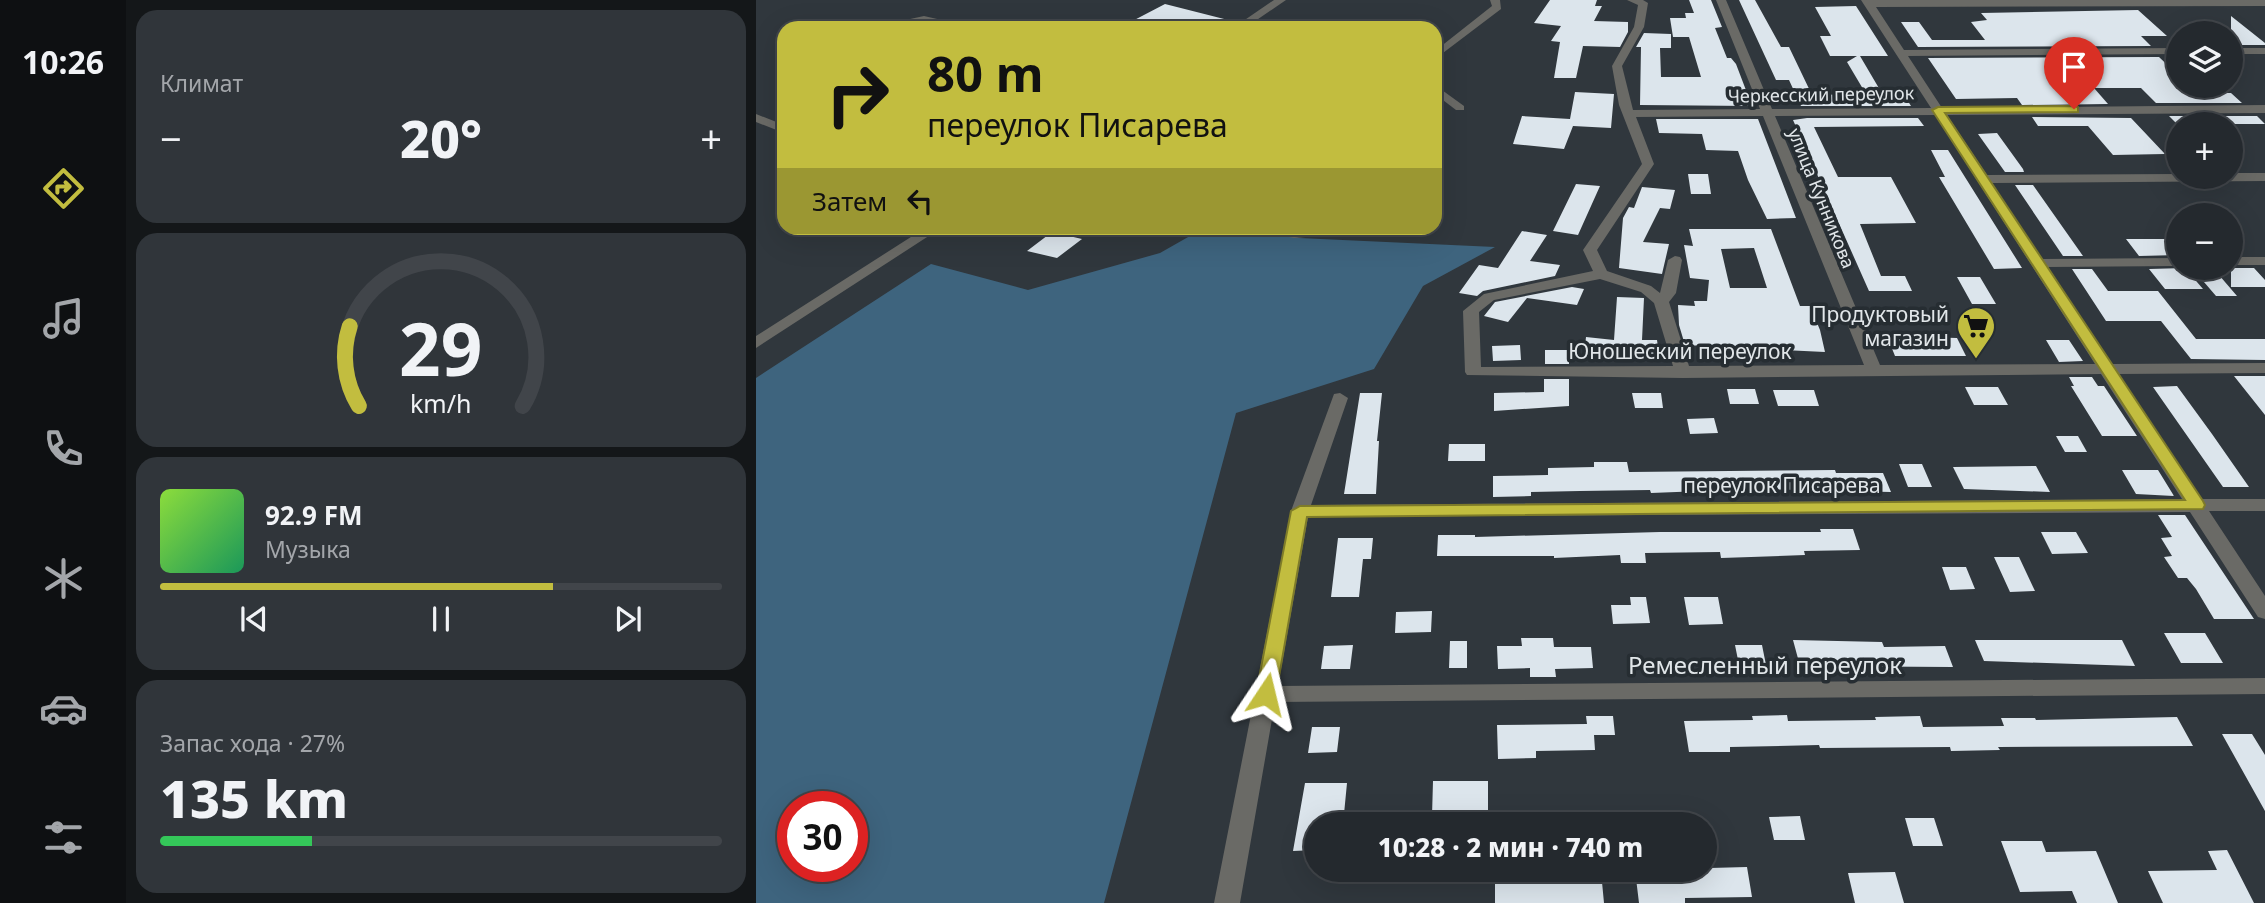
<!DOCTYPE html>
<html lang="ru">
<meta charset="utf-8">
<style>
:root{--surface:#24292e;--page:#30353a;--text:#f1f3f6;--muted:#a3a6aa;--line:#41454a;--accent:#c2bd3f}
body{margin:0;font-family:"Noto Sans",sans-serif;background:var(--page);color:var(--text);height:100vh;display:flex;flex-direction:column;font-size:26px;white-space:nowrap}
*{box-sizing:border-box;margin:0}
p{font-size:23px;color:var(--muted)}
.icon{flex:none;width:38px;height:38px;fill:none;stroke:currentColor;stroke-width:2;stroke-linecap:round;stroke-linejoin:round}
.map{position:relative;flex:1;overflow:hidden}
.side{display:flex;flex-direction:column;gap:10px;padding:10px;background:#141719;width:630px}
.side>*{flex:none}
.top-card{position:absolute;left:21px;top:21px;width:665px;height:214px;border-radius:21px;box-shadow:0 7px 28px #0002,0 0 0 2px var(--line);background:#c2bd3f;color:#111;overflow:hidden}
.tools{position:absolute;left:1410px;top:21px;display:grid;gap:14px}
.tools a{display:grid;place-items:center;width:77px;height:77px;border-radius:50%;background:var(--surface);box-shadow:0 7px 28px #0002,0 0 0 2px var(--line);font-size:35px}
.speed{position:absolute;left:21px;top:791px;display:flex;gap:14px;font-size:35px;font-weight:700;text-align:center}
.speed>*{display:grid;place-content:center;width:91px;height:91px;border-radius:50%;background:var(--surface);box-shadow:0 7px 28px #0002,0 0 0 2px var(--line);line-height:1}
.speed .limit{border:10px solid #d22;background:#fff;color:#111}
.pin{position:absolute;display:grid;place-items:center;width:60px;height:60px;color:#fff;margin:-72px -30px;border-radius:50% 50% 50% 0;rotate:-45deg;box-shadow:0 0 7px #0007}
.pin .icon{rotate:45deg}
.me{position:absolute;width:77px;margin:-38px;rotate:10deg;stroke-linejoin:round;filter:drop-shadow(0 0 5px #0008)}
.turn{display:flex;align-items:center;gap:24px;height:147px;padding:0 35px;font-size:32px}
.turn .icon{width:91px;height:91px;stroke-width:2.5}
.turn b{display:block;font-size:49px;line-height:60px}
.then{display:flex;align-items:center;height:66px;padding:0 35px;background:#0003;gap:14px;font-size:26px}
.big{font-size:52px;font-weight:800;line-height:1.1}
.side .widget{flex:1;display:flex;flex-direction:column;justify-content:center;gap:10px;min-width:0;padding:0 24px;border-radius:21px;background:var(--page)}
.side .dial{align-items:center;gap:0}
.dial svg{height:182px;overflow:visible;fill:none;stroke:var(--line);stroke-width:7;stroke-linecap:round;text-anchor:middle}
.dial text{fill:var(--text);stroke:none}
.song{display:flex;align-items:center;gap:21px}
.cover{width:84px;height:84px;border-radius:10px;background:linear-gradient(135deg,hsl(90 70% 55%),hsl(150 70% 35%))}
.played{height:7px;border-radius:4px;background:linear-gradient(90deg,var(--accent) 70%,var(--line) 70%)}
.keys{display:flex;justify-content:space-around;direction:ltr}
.heat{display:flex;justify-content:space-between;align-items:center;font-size:38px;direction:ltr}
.charge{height:10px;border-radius:5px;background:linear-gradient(90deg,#34c759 27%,var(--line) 0)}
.trip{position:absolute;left:548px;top:812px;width:413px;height:70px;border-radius:35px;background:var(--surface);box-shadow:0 7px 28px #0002,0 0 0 2px var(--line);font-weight:800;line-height:70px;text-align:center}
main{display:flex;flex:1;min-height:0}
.menu{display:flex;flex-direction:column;width:126px;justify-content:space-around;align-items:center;background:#0e1012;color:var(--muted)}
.menu .icon{width:49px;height:49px}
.menu .selected{color:var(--accent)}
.menu b{font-size:32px;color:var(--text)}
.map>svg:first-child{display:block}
.forest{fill:#3e647e;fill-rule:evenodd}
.building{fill:#dce5ec;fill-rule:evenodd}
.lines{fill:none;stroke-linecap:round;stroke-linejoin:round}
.minor{fill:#6a6a66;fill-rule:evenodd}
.route{fill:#c2bd3f;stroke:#7e7b29;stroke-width:2}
.labels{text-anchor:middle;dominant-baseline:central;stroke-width:7;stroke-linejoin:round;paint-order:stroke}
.far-street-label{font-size:18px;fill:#e1e6e9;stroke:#262d32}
.poi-label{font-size:21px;fill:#e1e6e9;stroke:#262d32;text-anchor:end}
.street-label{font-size:21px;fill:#e1e6e9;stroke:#262d32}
.near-street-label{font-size:24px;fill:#e1e6e9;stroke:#262d32}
</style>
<main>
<nav class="menu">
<b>10:26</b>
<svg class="icon selected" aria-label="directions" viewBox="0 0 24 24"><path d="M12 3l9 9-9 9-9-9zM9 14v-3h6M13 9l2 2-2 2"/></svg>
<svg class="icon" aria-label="music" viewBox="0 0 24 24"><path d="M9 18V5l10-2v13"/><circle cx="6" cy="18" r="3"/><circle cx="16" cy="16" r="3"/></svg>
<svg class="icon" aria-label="phone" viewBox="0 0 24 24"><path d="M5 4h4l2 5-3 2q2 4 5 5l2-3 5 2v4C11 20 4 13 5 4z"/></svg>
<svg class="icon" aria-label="climate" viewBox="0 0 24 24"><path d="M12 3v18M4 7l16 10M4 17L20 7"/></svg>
<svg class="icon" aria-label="car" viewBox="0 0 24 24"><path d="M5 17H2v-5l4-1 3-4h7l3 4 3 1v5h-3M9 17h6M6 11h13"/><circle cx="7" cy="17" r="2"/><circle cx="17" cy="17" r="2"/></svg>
<svg class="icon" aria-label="filters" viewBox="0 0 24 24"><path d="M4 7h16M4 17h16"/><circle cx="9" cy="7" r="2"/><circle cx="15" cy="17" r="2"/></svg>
</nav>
<section class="side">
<div class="widget"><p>Климат</p>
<div class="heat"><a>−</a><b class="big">20°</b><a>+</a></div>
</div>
<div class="widget dial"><svg viewBox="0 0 100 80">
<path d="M14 69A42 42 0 1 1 86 69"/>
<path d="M14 69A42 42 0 0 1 10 34" stroke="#c2bd3f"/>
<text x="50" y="56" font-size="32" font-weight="700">29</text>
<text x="50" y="72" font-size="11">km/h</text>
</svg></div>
<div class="widget">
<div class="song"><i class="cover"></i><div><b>92.9 FM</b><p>Музыка</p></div></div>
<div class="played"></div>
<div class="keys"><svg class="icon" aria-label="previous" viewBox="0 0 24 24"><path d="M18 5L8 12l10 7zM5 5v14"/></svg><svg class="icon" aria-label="pause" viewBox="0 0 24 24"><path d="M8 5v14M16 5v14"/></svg><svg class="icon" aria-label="next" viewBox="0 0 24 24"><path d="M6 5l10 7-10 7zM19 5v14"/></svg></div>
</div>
<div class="widget"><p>Запас хода · 27%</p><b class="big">135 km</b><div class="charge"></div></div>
</section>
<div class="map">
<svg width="1509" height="903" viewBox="0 0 1509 903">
<rect width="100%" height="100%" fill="#30373d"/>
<!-- forest -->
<path class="forest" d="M 448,228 L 495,228 L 543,238 L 739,247 L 667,286 L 618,369 L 480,413 L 348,903 L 0,903 L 0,378 L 175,264 L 272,290 L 404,253 ZM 37,807 L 96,807 L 96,866 L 37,866 Z"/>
<!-- building -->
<path class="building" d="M 794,0 L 841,0 L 839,6 L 846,6 L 838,21 L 872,22 L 872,32 L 864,47 L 827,46 L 820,78 L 798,78 L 804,42 L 795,41 L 805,26 L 778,23 Z
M 933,0 L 955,0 L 966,27 L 959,28 L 971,58 L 975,58 L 980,64 L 996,106 L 884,105 L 885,47 L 880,47 L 888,33 L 915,34 L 915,48 L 904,48 L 905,77 L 945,77 L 933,37 L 917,37 L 914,18 L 930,18 L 929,13 L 938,13 Z
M 983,0 L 999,0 L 1025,47 L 1033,47 L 1056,95 L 1110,94 L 1091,62 L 1101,56 L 1074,56 L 1064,36 L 1075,36 L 1059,7 L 1100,6 L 1132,56 L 1104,56 L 1124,90 L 1145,90 L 1155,106 L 1045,106 L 1033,80 L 1020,80 Z
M 409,4 L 476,21 L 475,26 L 363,28 Z
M 1382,10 L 1411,36 L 1385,36 L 1395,46 L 1162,47 L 1145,22 L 1163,22 L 1176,40 L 1229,40 L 1215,22 L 1231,20 L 1225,13 Z
M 1475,16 L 1509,43 L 1509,45 L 1475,45 Z
M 1403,57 L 1423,76 L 1423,86 L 1434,86 L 1441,93 L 1475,93 L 1486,103 L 1400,103 L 1385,88 L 1338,88 L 1352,104 L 1266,105 L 1261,98 L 1200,99 L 1172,58 Z
M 819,92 L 858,94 L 855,128 L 817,126 L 808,149 L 757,144 L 766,116 L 814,119 Z
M 1413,116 L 1501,116 L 1509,124 L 1421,124 Z
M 1276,117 L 1375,118 L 1409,154 L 1357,155 L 1332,126 L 1282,126 Z
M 1051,118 L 1162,118 L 1168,126 L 1058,127 L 1082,177 L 1135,177 L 1160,223 L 1104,224 L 1125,276 L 1149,276 L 1156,291 L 1113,291 L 1037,120 Z
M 900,119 L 1002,119 L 1040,218 L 1011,219 L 992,180 L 982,151 L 950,150 L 946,134 L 903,133 Z
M 1241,133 L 1267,169 L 1268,172 L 1249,172 L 1222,134 Z
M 1175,150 L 1192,150 L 1266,268 L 1238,269 L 1183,177 L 1189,177 Z
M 932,174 L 952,174 L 955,194 L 935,194 Z
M 820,184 L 844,186 L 822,235 L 797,231 Z
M 1259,185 L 1277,185 L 1327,256 L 1307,256 Z
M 886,187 L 919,190 L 914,209 L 904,208 L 887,242 L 913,244 L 906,274 L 863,268 L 867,218 L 873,207 L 878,208 Z
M 933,229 L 1015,229 L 1044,306 L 1054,306 L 1064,330 L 1069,352 L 929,345 L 923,325 L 922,305 L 939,306 L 938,301 L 951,301 L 953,280 L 934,278 L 928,245 L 937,246 ZM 998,248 L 1011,288 L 974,288 L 965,249 Z
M 766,231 L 791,235 L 774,261 L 804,265 L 799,276 L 727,291 L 721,296 L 703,293 L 723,265 L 742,268 Z
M 296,232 L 326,239 L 301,258 L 271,251 Z
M 1370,239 L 1423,239 L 1423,255 L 1383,256 Z
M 1429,268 L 1447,289 L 1409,289 L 1393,269 Z
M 1475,268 L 1498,268 L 1509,280 L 1509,287 L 1475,287 Z
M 1316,269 L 1336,269 L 1352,291 L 1402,291 L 1440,339 L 1509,339 L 1509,360 L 1435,359 L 1405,321 L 1350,321 Z
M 1442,275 L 1463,275 L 1481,296 L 1460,296 Z
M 1201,277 L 1224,277 L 1240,304 L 1216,304 Z
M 816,287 L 828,289 L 821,305 L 771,298 L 752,322 L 728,316 L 739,302 Z
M 861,297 L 888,298 L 886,340 L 901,340 L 904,361 L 828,355 L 830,337 L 858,340 Z
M 1131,336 L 1201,338 L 1210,356 L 1139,356 Z
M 1290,340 L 1313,340 L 1327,361 L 1303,362 Z
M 764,345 L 765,360 L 737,361 L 736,346 Z
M 789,350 L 813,350 L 813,364 L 789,364 Z
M 1478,376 L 1509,376 L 1509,415 Z
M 1313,377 L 1336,377 L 1342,386 L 1348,386 L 1381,436 L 1346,436 L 1315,386 L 1318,386 Z
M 788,379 L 813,379 L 813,406 L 738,411 L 738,393 L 788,392 Z
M 1421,386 L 1456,434 L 1493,487 L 1467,487 L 1397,387 Z
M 1209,387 L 1242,387 L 1252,405 L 1218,405 Z
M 971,389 L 999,389 L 1003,404 L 974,404 Z
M 1017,390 L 1058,390 L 1063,406 L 1022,406 Z
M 604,393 L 626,393 L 621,441 L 623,441 L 620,494 L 588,494 Z
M 876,393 L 905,393 L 907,408 L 879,408 Z
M 958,418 L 962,433 L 934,434 L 931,419 Z
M 1300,436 L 1322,436 L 1331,452 L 1309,452 Z
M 693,444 L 729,444 L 729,461 L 692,461 Z
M 838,462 L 871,462 L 873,472 L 1079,470 L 1080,473 L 1127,473 L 1135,492 L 997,489 L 895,493 L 894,490 L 824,491 L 775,492 L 775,496 L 737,497 L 737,476 L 792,475 L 792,468 L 838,467 Z
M 1143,464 L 1166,464 L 1176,487 L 1152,487 Z
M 1280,466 L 1294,492 L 1208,489 L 1197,467 Z
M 1366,470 L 1402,470 L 1418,496 L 1380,494 Z
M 1402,515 L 1429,515 L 1498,619 L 1458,619 L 1440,589 L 1431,578 L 1422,578 L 1408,557 L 1416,556 L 1405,538 L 1416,537 Z
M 1064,529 L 1097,529 L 1104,550 L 1048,551 L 1049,555 L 995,557 L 965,558 L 964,552 L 889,553 L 890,563 L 865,563 L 864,555 L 798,558 L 798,556 L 681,556 L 682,535 L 719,535 L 719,537 L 904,532 L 1065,532 Z
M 1285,532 L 1320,532 L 1332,553 L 1296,554 Z
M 582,538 L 617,538 L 615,559 L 607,559 L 603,597 L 575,597 Z
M 1238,557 L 1263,557 L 1279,591 L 1254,592 Z
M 1186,567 L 1210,567 L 1219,589 L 1194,590 Z
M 874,597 L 890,597 L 894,623 L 857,624 L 855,605 L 875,605 Z
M 928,597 L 962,597 L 967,624 L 933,625 Z
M 676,611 L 675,632 L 639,633 L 640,612 Z
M 1408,633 L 1449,633 L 1467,663 L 1425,663 Z
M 765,638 L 797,638 L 798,647 L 835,647 L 837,668 L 799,669 L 800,677 L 774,677 L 774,668 L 742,669 L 741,646 L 766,646 Z
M 1037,640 L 1126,642 L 1128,647 L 1189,646 L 1197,667 L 1044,666 Z
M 1219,640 L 1366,640 L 1379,666 L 1228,661 Z
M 694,641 L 711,641 L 711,668 L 693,668 Z
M 597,645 L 594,669 L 565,669 L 568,646 Z
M 979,645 L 1006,645 L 1011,670 L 984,670 Z
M 1031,715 L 1032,721 L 1120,720 L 1119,717 L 1164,716 L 1167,727 L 1248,726 L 1245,718 L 1279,718 L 1280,720 L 1421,717 L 1437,746 L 1242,747 L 1244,750 L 1195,751 L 1194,747 L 1064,748 L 1063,745 L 974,747 L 974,752 L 933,752 L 928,721 L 997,720 L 996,716 Z
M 830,716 L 857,716 L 859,735 L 838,735 L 839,750 L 780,751 L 780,758 L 742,759 L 741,725 L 831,724 Z
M 556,727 L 584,727 L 581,752 L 552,753 Z
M 1466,734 L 1496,734 L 1509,755 L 1509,811 Z
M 677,781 L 732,781 L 732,815 L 676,816 Z
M 549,783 L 591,783 L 588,814 L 584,814 L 583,824 L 560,824 L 560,850 L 537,851 Z
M 1044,816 L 1049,840 L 1018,840 L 1013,817 Z
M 1149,818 L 1178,818 L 1187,846 L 1157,846 Z
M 1245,841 L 1286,841 L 1290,852 L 1340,851 L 1362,903 L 1321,903 L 1316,891 L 1264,892 Z
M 1471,850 L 1498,903 L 1407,903 L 1392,871 L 1461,870 L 1452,851 Z
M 991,867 L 996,897 L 929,898 L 929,903 L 883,903 L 879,870 Z
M 1139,872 L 1148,903 L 1099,903 L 1092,873 Z
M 791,880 L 791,883 L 846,882 L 848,903 L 739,903 L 739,881 Z"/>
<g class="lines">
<!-- minor -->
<path class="minor" d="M 518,0 L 530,0 L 489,28 L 477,28 Z
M 734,0 L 744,0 L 745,9 L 679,59 L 679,51 L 736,6 Z
M 871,0 L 887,0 L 892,3 L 888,27 L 866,66 L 877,110 L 1004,109 L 960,0 L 970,0 L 1016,109 L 1175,108 L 1105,0 L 1509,0 L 1509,6 L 1120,7 L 1148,50 L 1423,48 L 1423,54 L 1152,56 L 1186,108 L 1509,105 L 1509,113 L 1191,115 L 1231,175 L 1423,174 L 1423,177 L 1475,177 L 1475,173 L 1509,173 L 1509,181 L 1236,183 L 1286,259 L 1423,258 L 1423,266 L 1292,267 L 1356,364 L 1509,363 L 1509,373 L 1362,374 L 1445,499 L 1509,499 L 1509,511 L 1453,511 L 1509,596 L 1509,619 L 1502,617 L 1434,512 L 552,517 L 522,686 L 1509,678 L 1509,694 L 519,702 L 484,903 L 458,903 L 535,511 L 578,394 L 584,393 L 592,398 L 555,505 L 1426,499 L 1345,374 L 927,378 L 711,375 L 709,372 L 707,311 L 728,294 L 837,271 L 827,250 L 886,164 L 863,105 L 856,66 L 878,27 L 882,5 ZM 1179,115 L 1339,364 L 1124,365 L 1019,116 ZM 1007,116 L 1108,365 L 933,366 L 913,302 L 920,293 L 926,260 L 924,257 L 919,256 L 912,260 L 904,293 L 895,286 L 851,271 L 841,250 L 898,164 L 880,117 ZM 844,279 L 885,292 L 898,303 L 917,366 L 725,367 L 723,312 L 738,300 Z
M 168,16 L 212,26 L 213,28 C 198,28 184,23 169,22 C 156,22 141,31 131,24 Z
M 1475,48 L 1509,48 L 1509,54 L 1475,54 Z
M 679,85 L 708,106 L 708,110 L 700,110 L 679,94 Z
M 0,114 L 28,125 L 28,133 L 0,122 Z
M 169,228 L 185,228 L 0,348 L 0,336 Z
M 501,228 L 614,228 L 607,232 L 538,238 L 503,231 Z
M 1475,257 L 1509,257 L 1509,265 L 1475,265 Z"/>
</g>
<!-- route -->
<path class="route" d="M 1318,106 L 1322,107 L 1322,112 L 1189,113 L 1447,501 L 1449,505 L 1447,509 L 551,517 L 520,694 L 517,699 L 510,702 L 503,699 L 500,694 L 535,511 L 544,506 L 1429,500 L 1176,110 L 1182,107 Z"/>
<!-- icons -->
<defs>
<symbol id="supermarket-pin" viewBox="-11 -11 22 30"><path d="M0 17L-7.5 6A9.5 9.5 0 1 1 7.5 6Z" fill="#c2bd3f" stroke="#262d32"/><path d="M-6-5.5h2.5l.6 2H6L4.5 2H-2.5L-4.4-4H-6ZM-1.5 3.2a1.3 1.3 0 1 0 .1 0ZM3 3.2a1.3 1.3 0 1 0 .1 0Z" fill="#111"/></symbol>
</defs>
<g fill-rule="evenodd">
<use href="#supermarket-pin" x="1198" y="304" width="44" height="60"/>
</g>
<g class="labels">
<!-- far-street labels -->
<g class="far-street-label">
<text transform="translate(1065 94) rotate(-1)">Черкесский переулок</text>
<text transform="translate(1066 198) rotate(68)">улица Кунникова</text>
</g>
<!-- poi labels -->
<g class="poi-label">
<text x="1193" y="314">Продуктовый<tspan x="1193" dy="24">магазин</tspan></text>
</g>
<!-- street labels -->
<g class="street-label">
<text x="924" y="351">Юношеский переулок</text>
<text x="1026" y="485">переулок Писарева</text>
</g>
<!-- near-street labels -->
<g class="near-street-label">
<text x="1009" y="664">Ремесленный переулок</text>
</g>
</g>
</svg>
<div class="tools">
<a><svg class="icon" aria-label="layers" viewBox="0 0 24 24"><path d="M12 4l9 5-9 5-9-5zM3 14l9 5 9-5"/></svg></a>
<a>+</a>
<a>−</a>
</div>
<div class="speed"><div class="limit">30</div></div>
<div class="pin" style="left:1318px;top:109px;background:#d93025"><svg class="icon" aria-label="arrive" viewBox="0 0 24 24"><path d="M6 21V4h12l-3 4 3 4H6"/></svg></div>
<svg class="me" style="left:510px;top:694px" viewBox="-20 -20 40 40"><path d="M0-17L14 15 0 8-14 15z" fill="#c2bd3f" stroke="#fff" stroke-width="4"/></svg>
<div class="trip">10:28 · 2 мин · 740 m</div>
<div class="top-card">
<div class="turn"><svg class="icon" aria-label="right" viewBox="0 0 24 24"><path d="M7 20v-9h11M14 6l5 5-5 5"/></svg><div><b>80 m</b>переулок Писарева</div></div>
<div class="then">Затем<svg class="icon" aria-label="left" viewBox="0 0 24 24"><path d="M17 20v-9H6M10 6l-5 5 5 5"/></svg></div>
</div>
</div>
</main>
